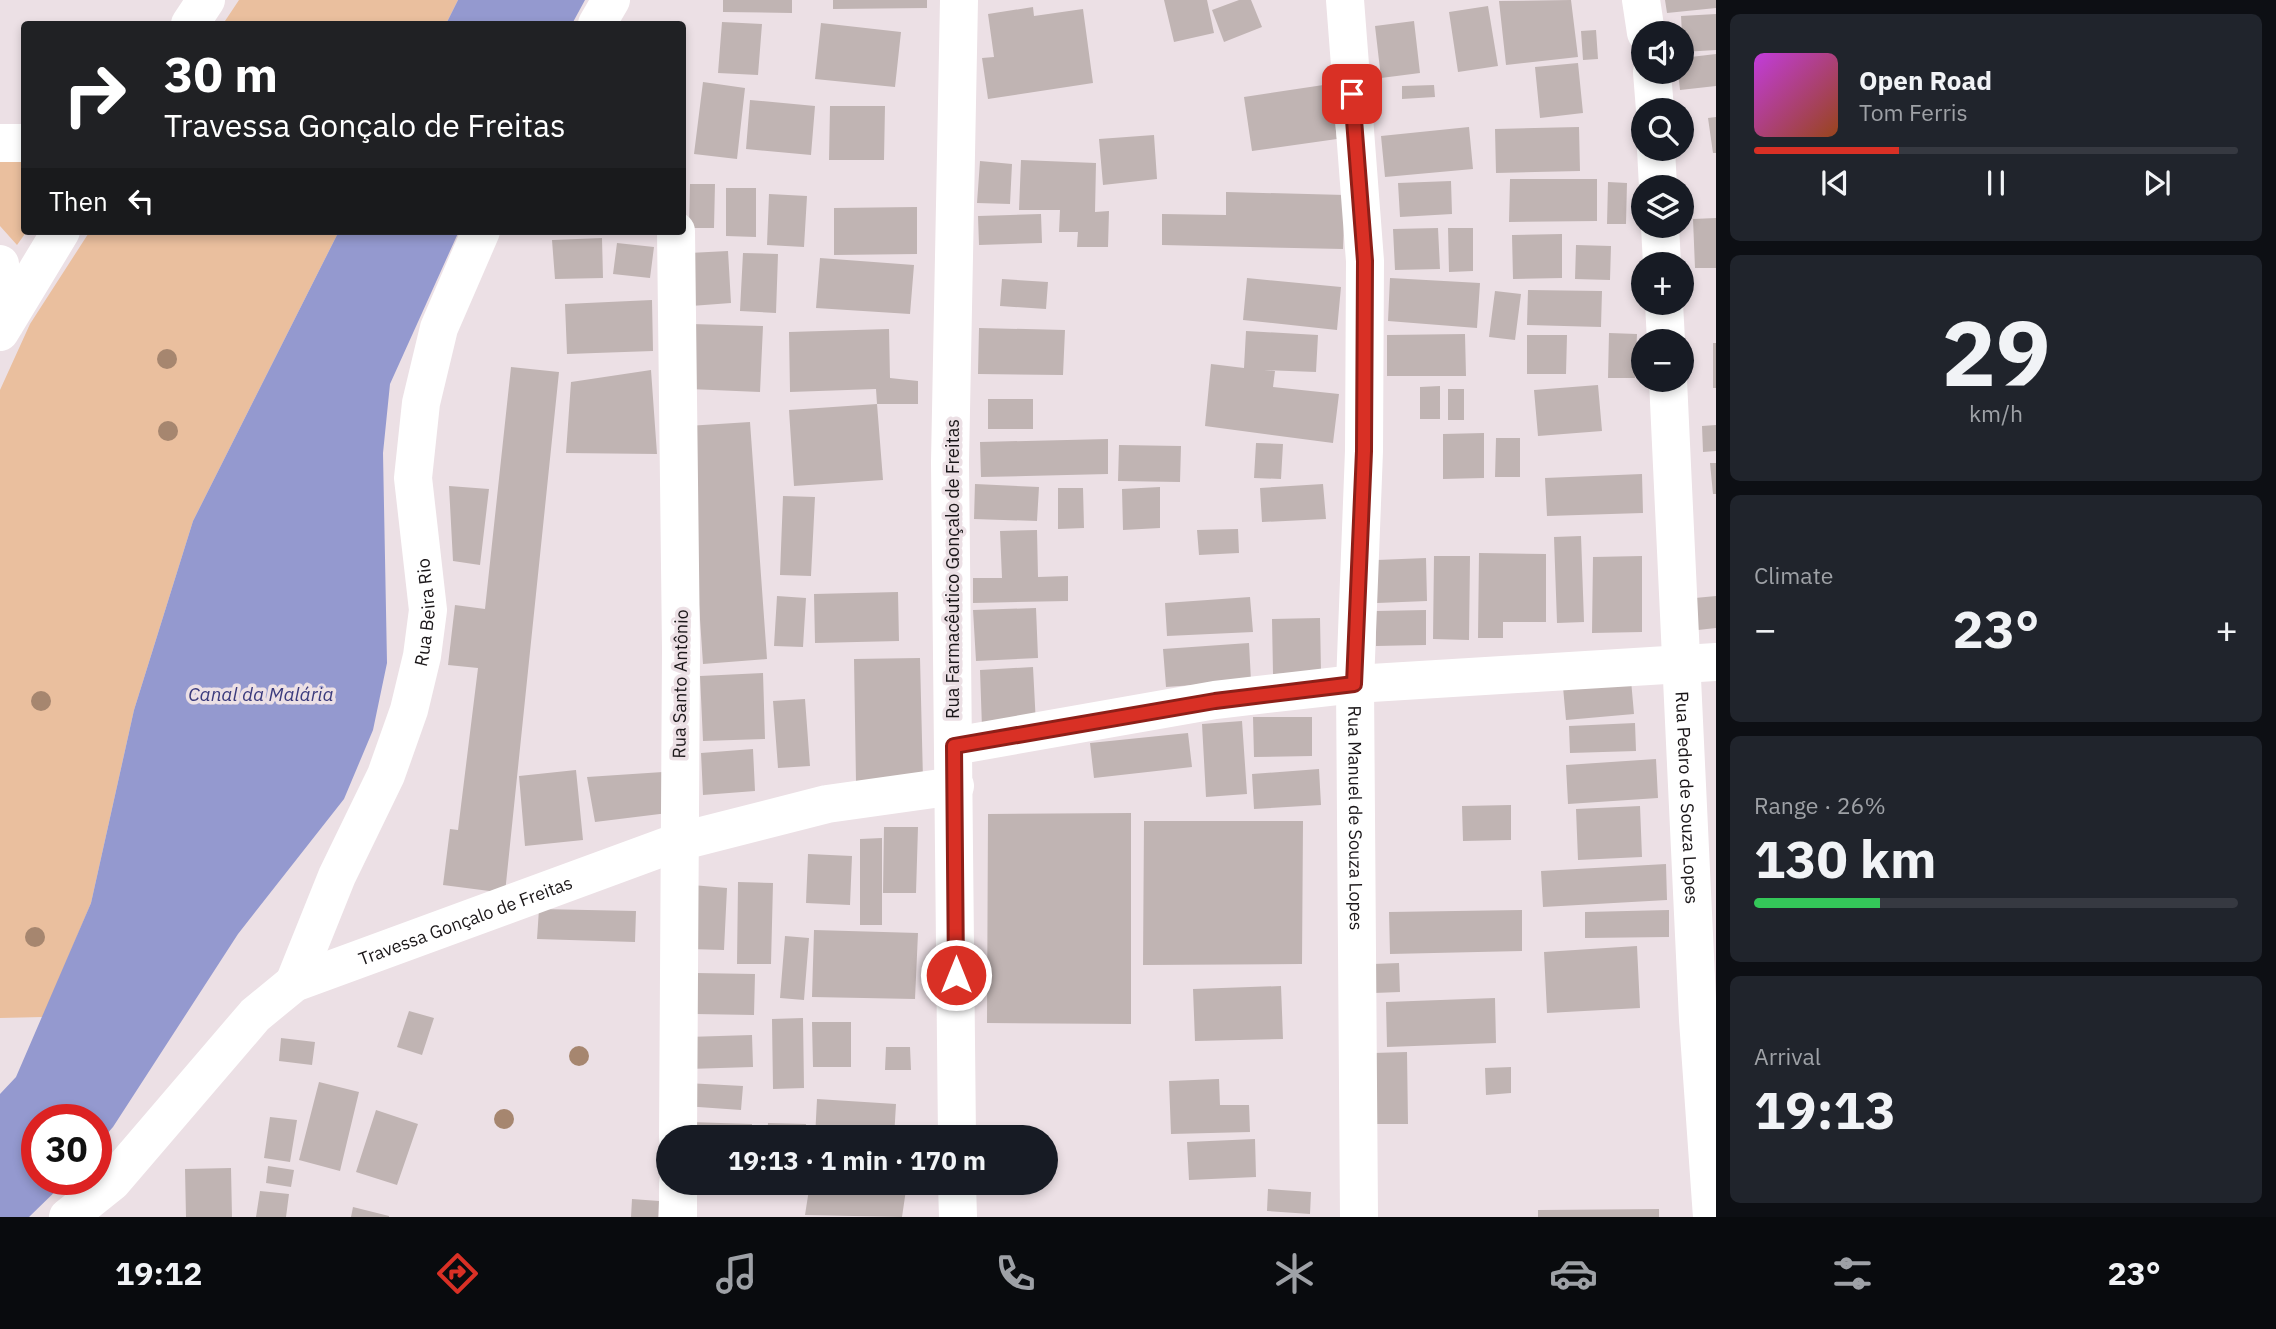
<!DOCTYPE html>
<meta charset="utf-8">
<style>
:root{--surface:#171b24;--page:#20242c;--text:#f1f3f6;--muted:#9ea1a6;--line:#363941;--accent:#d93025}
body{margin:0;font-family:"IBM Plex Sans",sans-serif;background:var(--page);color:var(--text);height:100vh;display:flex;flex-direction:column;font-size:26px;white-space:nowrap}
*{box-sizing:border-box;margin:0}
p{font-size:23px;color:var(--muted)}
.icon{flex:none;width:38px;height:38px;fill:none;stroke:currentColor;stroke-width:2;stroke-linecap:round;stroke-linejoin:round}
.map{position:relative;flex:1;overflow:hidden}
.details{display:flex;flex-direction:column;gap:14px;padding:14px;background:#0d0f14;width:560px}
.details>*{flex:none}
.top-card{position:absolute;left:21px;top:21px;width:665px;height:214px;border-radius:7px;box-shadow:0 4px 10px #0003;background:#202124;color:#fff;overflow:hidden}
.buttons{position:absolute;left:1631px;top:21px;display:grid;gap:14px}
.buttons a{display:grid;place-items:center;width:63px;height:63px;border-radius:50%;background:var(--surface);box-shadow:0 4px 10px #0003;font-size:35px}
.speed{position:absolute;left:21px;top:1104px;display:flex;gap:14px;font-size:35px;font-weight:700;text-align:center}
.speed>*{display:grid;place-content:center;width:91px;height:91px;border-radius:50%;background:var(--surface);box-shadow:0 4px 10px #0003;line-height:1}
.speed .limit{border:10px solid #d22;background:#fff;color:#111}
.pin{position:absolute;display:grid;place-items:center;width:60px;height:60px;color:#fff;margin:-30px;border-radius:14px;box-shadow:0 4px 10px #0006}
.me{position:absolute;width:77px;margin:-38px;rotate:0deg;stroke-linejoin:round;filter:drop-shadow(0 0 5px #0008)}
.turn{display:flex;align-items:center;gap:24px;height:147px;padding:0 28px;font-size:32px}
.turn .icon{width:91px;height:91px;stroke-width:2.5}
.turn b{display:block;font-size:49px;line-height:60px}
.then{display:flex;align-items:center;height:66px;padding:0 28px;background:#0003;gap:14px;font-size:26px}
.big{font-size:52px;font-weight:700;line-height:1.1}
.details .widget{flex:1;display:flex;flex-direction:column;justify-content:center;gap:10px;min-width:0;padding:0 24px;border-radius:10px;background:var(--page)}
.details .dial{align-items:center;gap:0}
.dial b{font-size:91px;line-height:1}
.song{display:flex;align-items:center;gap:21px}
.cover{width:84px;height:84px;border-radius:10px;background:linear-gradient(135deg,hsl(290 70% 55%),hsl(20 70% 35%))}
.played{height:7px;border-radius:4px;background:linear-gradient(90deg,var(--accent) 30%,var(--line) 30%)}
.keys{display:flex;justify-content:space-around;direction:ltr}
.heat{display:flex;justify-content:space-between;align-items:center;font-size:38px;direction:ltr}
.charge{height:10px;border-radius:5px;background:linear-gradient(90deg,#34c759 26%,var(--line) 0)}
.trip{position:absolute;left:656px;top:1125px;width:402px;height:70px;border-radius:35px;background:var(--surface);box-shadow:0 4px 10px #0003;font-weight:700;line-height:70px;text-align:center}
.tab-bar{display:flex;height:112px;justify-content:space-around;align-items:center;background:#090b0e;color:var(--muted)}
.tab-bar .icon{width:49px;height:49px}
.tab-bar .on{color:var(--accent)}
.tab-bar b{font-size:32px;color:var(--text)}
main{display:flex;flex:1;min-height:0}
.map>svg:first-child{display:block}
.green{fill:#eabf9e}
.water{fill:#9499cf}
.building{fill:#c0b4b3}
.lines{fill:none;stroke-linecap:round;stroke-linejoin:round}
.minor{stroke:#fff;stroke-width:38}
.primary{stroke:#fff;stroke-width:38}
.tree{fill:#a6866f}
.route-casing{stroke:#8d1f18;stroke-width:18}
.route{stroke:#d93025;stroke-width:12}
.labels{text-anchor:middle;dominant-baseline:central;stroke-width:7;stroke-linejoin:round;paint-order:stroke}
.street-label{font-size:18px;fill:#1b1719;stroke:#ece0e5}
.water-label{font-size:19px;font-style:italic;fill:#3b3b7d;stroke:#ece0e5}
</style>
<main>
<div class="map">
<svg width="1716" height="1217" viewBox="0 0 1716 1217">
<rect width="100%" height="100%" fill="#ece0e5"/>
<!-- green -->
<path class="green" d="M 239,0 L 458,0 L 446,24 L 223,24 Z
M 0,157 L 24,160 L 27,231 L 17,245 L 0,226 Z
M 90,231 L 339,231 L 193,521 L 134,710 L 91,903 L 43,1017 L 0,1018 L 0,390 L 30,324 Z"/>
<!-- water -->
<path class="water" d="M 458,0 L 585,0 L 572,24 L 446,24 Z
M 339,231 L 459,231 L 390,384 L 383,453 L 387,663 L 373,730 L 344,799 L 238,934 L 113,1127 L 96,1146 L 96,1120 L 37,1120 L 37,1180 L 67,1180 L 29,1217 L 0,1217 L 0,1094 L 16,1077 L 91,903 L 134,710 L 193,521 Z"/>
<!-- building -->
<path class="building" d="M 723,0 L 792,0 L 792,13 L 723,12 Z
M 833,0 L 927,0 L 927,8 L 833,9 Z
M 1164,0 L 1207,0 L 1214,33 L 1174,42 Z
M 1239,0 L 1251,0 L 1262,27 L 1224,42 L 1212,10 Z
M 1571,0 L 1578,57 L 1506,65 L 1499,1 Z
M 1665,0 L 1716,0 L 1716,8 L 1667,13 Z
M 1488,6 L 1498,66 L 1458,72 L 1449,12 Z
M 1033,7 L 1034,16 L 1083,9 L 1093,83 L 988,99 L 982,58 L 994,57 L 988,14 Z
M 1716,14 L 1716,50 L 1683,52 L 1681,16 Z
M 1414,21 L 1420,73 L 1381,78 L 1375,26 Z
M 722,22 L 762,24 L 758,75 L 718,73 Z
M 821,23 L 901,32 L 895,87 L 815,79 Z
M 1596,30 L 1598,59 L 1583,60 L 1581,31 Z
M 1716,54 L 1716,86 L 1680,90 L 1678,72 L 1682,72 L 1682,58 Z
M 1578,63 L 1583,113 L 1540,118 L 1535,67 Z
M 703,82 L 745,88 L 737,159 L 694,154 Z
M 1330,84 L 1337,139 L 1252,151 L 1244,97 Z
M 1434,85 L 1435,97 L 1402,99 L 1402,86 Z
M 750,100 L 815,106 L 811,155 L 746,149 Z
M 830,106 L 885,106 L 884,160 L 829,160 Z
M 1716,117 L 1716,153 L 1713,153 L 1708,118 Z
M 1469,127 L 1473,169 L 1385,177 L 1381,136 Z
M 1579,127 L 1580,171 L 1496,173 L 1495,129 Z
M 1154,135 L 1157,179 L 1103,185 L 1099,139 Z
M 1021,160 L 1096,163 L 1095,212 L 1109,211 L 1108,247 L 1077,247 L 1078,232 L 1059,232 L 1060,210 L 1019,210 Z
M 980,161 L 1012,164 L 1010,204 L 977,203 Z
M 1510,179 L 1597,179 L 1597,221 L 1509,222 Z
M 1451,181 L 1452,214 L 1400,217 L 1398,183 Z
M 1608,182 L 1627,183 L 1626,224 L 1607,224 Z
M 690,184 L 715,184 L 714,228 L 689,228 Z
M 726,188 L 756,188 L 756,237 L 726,236 Z
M 1226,192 L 1345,195 L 1343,249 L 1162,245 L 1162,214 L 1226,215 Z
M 769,194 L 807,196 L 804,247 L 767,245 Z
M 917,207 L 917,254 L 834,255 L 834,208 Z
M 1041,214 L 1042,243 L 979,245 L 978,216 Z
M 1716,218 L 1716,268 L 1695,268 L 1693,219 Z
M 1438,228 L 1440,269 L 1395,270 L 1393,229 Z
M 1448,228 L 1473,228 L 1473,271 L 1449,272 Z
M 639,231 L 658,231 L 658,234 L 639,233 Z
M 1562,234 L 1562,278 L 1513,279 L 1512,235 Z
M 602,238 L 603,278 L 555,279 L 552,240 Z
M 617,243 L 654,247 L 650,278 L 613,274 Z
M 1576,245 L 1611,246 L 1610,280 L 1575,279 Z
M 728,251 L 731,303 L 691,306 L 689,253 Z
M 743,253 L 778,254 L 776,313 L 740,311 Z
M 820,258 L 914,265 L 910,314 L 816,308 Z
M 1247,278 L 1341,287 L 1337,330 L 1243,320 Z
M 1390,278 L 1480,283 L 1477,328 L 1388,321 Z
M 1002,279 L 1048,282 L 1046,309 L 1000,306 Z
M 1528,290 L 1602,291 L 1601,327 L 1527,325 Z
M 1495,291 L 1521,294 L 1515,340 L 1489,337 Z
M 652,300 L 653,351 L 567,354 L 565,304 Z
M 691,324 L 763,326 L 760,392 L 689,389 Z
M 979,328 L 1065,330 L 1063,375 L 978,374 Z
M 889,329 L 890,378 L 918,381 L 918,404 L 877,404 L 876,389 L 790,392 L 789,332 Z
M 1246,331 L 1318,335 L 1316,372 L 1264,370 L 1275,371 L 1273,387 L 1339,394 L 1333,443 L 1205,426 L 1211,364 L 1244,368 Z
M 1609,333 L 1637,334 L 1635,378 L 1608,378 Z
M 1465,334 L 1466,376 L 1387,376 L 1387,335 Z
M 1527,335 L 1567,335 L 1566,374 L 1527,374 Z
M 1713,343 L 1716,343 L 1716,388 L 1713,388 Z
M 511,367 L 559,372 L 505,893 L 443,885 L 450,829 L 458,830 L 478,668 L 448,665 L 455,605 L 485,609 Z
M 651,370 L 657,454 L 566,453 L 571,382 Z
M 1598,385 L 1602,431 L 1538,436 L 1534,390 Z
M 1440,386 L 1440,419 L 1420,419 L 1420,387 Z
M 1448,389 L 1464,389 L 1464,420 L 1448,420 Z
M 988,399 L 1033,399 L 1033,429 L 988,429 Z
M 877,404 L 883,480 L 794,486 L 789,410 Z
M 750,422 L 767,659 L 703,664 L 687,426 Z
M 1716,425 L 1716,451 L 1703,452 L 1702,426 Z
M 1484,433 L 1484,478 L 1443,479 L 1443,434 Z
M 1496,438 L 1520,438 L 1520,477 L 1495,477 Z
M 1108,439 L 1108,474 L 981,477 L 980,442 Z
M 1256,443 L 1283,444 L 1281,479 L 1254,478 Z
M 1119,445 L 1181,446 L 1180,482 L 1118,481 Z
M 1710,463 L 1716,463 L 1716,494 L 1713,494 Z
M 1642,474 L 1643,513 L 1547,516 L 1545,478 Z
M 975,484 L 1039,487 L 1037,521 L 974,519 Z
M 1323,484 L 1326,519 L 1262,522 L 1260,488 Z
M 449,486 L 489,489 L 480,565 L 453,561 Z
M 1160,487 L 1160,528 L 1123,530 L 1122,489 Z
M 1058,488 L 1083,488 L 1084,528 L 1058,529 Z
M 783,496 L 815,497 L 811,576 L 780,575 Z
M 1238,529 L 1239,553 L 1199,555 L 1197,530 Z
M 1037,530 L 1038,577 L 1068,576 L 1068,601 L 973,603 L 973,578 L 1002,578 L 1000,531 Z
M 1581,536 L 1584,622 L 1557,623 L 1554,537 Z
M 1479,553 L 1546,554 L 1546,622 L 1503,622 L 1503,638 L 1478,638 Z
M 1434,556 L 1470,556 L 1469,640 L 1433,639 Z
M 1642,556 L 1642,632 L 1592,633 L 1593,557 Z
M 1426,558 L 1427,601 L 1377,603 L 1377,560 Z
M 898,592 L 899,641 L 815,643 L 814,594 Z
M 777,596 L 806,598 L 803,647 L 774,646 Z
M 1716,596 L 1716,628 L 1698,630 L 1695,598 Z
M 1250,597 L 1253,632 L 1167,636 L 1165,603 Z
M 1036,608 L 1038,658 L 976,661 L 973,610 Z
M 1426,610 L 1426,645 L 1376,646 L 1376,611 Z
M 1320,618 L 1321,673 L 1273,674 L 1272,619 Z
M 1249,643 L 1251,681 L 1166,687 L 1163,649 Z
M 920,658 L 923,780 L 856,782 L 854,659 Z
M 1033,667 L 1036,725 L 982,728 L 980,670 Z
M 763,673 L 765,739 L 703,741 L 700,676 Z
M 1631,680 L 1634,714 L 1566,720 L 1563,687 Z
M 805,699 L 810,766 L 778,768 L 773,701 Z
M 1253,717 L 1312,717 L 1312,756 L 1254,757 Z
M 1242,721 L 1247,794 L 1206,797 L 1202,724 Z
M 1635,723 L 1636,751 L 1570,753 L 1569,726 Z
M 1188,733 L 1192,767 L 1094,778 L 1090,743 Z
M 753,749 L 755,791 L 703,795 L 701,753 Z
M 1656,759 L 1658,798 L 1568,804 L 1566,765 Z
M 1319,769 L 1321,805 L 1254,809 L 1252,774 Z
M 576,770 L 583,840 L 525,846 L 519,776 Z
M 663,772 L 668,813 L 595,822 L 587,777 Z
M 1511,805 L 1511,840 L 1463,841 L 1462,806 Z
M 1640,806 L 1642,857 L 1578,860 L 1576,809 Z
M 1131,813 L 1131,1024 L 987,1023 L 988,814 Z
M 1144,821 L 1303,821 L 1302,964 L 1143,965 Z
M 884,827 L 918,827 L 916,893 L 883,893 Z
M 882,838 L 882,925 L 860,925 L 860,839 Z
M 808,854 L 852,856 L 850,905 L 806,903 Z
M 1666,864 L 1667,900 L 1543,907 L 1541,871 Z
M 738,882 L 773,883 L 771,964 L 737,964 Z
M 692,885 L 727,888 L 724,950 L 689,949 Z
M 539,909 L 636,911 L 635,942 L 537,939 Z
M 1522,910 L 1522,951 L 1390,954 L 1389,912 Z
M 1669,910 L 1669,937 L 1585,938 L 1585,912 Z
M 814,930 L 918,933 L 915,999 L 812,997 Z
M 785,936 L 809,938 L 804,1000 L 780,998 Z
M 1637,946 L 1640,1008 L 1547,1013 L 1544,952 Z
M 1399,963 L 1400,992 L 1374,993 L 1373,964 Z
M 696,973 L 755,974 L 754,1015 L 695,1014 Z
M 1281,986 L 1283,1039 L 1195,1041 L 1193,989 Z
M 1495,998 L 1496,1043 L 1387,1047 L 1386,1002 Z
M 409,1011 L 434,1018 L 422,1055 L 397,1047 Z
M 803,1018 L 804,1088 L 773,1089 L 772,1019 Z
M 812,1022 L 851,1022 L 851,1067 L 813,1067 Z
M 752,1035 L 753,1067 L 688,1069 L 687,1037 Z
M 281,1038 L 315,1042 L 312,1065 L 279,1061 Z
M 886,1047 L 910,1047 L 911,1070 L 885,1070 Z
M 1407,1052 L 1408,1124 L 1374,1124 L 1373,1053 Z
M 1511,1067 L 1511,1093 L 1486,1095 L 1485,1068 Z
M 1219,1079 L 1220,1105 L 1249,1105 L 1250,1132 L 1171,1134 L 1169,1081 Z
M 319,1082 L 359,1092 L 340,1171 L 299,1160 Z
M 686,1083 L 743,1086 L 741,1110 L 684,1106 Z
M 817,1099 L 896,1104 L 894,1138 L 815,1138 Z
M 376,1110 L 418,1124 L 397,1185 L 356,1172 Z
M 270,1117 L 297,1120 L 290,1162 L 264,1158 Z
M 689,1122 L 752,1124 L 752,1138 L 688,1138 Z
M 768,1123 L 806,1124 L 805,1138 L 767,1138 Z
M 1255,1139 L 1256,1177 L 1189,1180 L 1187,1142 Z
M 268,1166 L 294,1170 L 291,1187 L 266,1183 Z
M 231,1168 L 232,1217 L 186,1217 L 185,1169 Z
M 810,1183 L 907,1183 L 902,1217 L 805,1215 Z
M 1268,1189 L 1311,1192 L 1310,1214 L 1267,1211 Z
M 260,1191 L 289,1194 L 286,1217 L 256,1217 Z
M 632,1199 L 659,1201 L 658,1217 L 631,1217 Z
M 353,1207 L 389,1216 L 389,1217 L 351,1217 Z
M 1659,1209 L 1659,1217 L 1538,1217 L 1538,1210 Z"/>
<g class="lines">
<!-- minor -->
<g class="minor">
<path id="s1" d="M 1345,0 L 1365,261 L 1364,451 L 1355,684 L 1359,1217"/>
<path d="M 1641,0 L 1646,33"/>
<path d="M 597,24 L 611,0"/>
<path d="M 1652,72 L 1655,110"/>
<path d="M 1656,149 L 1658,187"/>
<path d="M 1660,226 L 1662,264"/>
<path d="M 676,231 L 681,649 L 678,1138"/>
<path d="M 1664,303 L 1666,341"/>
<path id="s2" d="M 1668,380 L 1698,1020 L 1712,1217"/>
<path d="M 954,746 L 1215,700 L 1355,684 L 1716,662"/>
<path id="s3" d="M 294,983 L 337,876 L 386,775 L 409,710 L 422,656 L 428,610 L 413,478 L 421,403 L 439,328 L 481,231"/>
<path d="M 957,1138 L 950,462 L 959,0"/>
<path d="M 678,1183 L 678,1217"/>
<path d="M 957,1183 L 958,1217"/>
<path id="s4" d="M 68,1217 L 112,1182 L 255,1015 L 294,983 L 678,842 L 827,804 L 955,786"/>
</g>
<!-- primary -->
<path class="primary" d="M 190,24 L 206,0
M 0,143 L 24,143
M 0,264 L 5,324
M 0,332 L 61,231"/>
</g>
<!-- trees -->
<g class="tree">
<circle cx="167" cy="359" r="10"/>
<circle cx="168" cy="431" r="10"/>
<circle cx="41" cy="701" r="10"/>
<circle cx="35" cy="937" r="10"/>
<circle cx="579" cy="1056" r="10"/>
<circle cx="504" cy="1119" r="10"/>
</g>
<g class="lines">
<defs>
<path id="route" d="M 956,975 L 954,746 L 1215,701 L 1354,684 L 1364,451 L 1365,261 L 1352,94"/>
</defs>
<!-- route casing -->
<use href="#route" class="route-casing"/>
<!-- route -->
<use href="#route" class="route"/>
</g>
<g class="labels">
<!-- street labels -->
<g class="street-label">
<text transform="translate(952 569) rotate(-90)">Rua Farmacêutico Gonçalo de Freitas</text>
<text stroke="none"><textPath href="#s3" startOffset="396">Rua Beira Rio</textPath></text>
<text transform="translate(680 684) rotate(-89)">Rua Santo Antônio</text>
<text stroke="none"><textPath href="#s2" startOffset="418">Rua Pedro de Souza Lopes</textPath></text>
<text stroke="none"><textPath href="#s1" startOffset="819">Rua Manuel de Souza Lopes</textPath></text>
<text stroke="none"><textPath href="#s4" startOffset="509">Travessa Gonçalo de Freitas</textPath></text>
</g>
<!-- water labels -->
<g class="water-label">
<text x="261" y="694">Canal da Malária</text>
</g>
</g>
</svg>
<div class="buttons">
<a><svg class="icon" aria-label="sound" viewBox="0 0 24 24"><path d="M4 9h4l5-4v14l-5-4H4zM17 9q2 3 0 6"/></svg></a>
<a><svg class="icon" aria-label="search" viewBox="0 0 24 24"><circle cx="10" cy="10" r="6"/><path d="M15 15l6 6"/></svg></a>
<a><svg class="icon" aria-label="layers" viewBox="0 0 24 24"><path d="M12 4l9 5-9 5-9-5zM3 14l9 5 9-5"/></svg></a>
<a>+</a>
<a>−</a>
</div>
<div class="speed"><div class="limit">30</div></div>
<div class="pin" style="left:1352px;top:94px;background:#d93025"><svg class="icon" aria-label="arrive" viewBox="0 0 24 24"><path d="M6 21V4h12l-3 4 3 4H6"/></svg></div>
<svg class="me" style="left:956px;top:975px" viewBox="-20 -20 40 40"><circle r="17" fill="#d93025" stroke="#fff" stroke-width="3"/><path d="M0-11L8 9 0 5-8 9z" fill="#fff"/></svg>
<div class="trip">19:13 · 1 min · 170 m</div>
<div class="top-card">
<div class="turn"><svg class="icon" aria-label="right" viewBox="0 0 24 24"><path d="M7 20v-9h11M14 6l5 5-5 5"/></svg><div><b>30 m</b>Travessa Gonçalo de Freitas</div></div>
<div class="then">Then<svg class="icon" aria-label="left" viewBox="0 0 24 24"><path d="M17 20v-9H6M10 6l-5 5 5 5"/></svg></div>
</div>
</div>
<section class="details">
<div class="widget">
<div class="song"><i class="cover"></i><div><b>Open Road</b><p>Tom Ferris</p></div></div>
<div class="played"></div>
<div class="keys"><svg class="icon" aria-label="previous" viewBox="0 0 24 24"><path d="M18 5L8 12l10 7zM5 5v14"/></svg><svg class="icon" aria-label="pause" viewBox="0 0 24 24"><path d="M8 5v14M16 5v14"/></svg><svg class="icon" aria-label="next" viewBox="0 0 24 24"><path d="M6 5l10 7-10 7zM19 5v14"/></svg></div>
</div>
<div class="widget dial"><b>29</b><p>km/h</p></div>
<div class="widget"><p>Climate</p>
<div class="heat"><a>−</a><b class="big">23°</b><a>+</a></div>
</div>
<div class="widget"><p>Range · 26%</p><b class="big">130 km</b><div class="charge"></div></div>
<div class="widget"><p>Arrival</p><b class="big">19:13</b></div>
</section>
</main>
<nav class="tab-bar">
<b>19:12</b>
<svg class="icon on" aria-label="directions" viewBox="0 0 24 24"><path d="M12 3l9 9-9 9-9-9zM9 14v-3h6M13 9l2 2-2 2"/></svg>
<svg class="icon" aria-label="music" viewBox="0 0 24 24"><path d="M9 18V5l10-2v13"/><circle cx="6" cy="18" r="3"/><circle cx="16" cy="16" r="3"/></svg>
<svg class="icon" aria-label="phone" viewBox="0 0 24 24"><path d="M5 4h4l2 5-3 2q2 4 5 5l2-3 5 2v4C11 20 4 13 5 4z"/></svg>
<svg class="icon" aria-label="climate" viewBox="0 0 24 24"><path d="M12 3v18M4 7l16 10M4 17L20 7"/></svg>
<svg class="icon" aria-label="car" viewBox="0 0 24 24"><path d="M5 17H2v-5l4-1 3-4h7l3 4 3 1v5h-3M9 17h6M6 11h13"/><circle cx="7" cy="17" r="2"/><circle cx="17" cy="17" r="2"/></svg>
<svg class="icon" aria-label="filters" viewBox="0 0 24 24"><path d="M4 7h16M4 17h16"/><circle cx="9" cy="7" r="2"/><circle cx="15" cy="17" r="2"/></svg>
<b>23°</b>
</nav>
